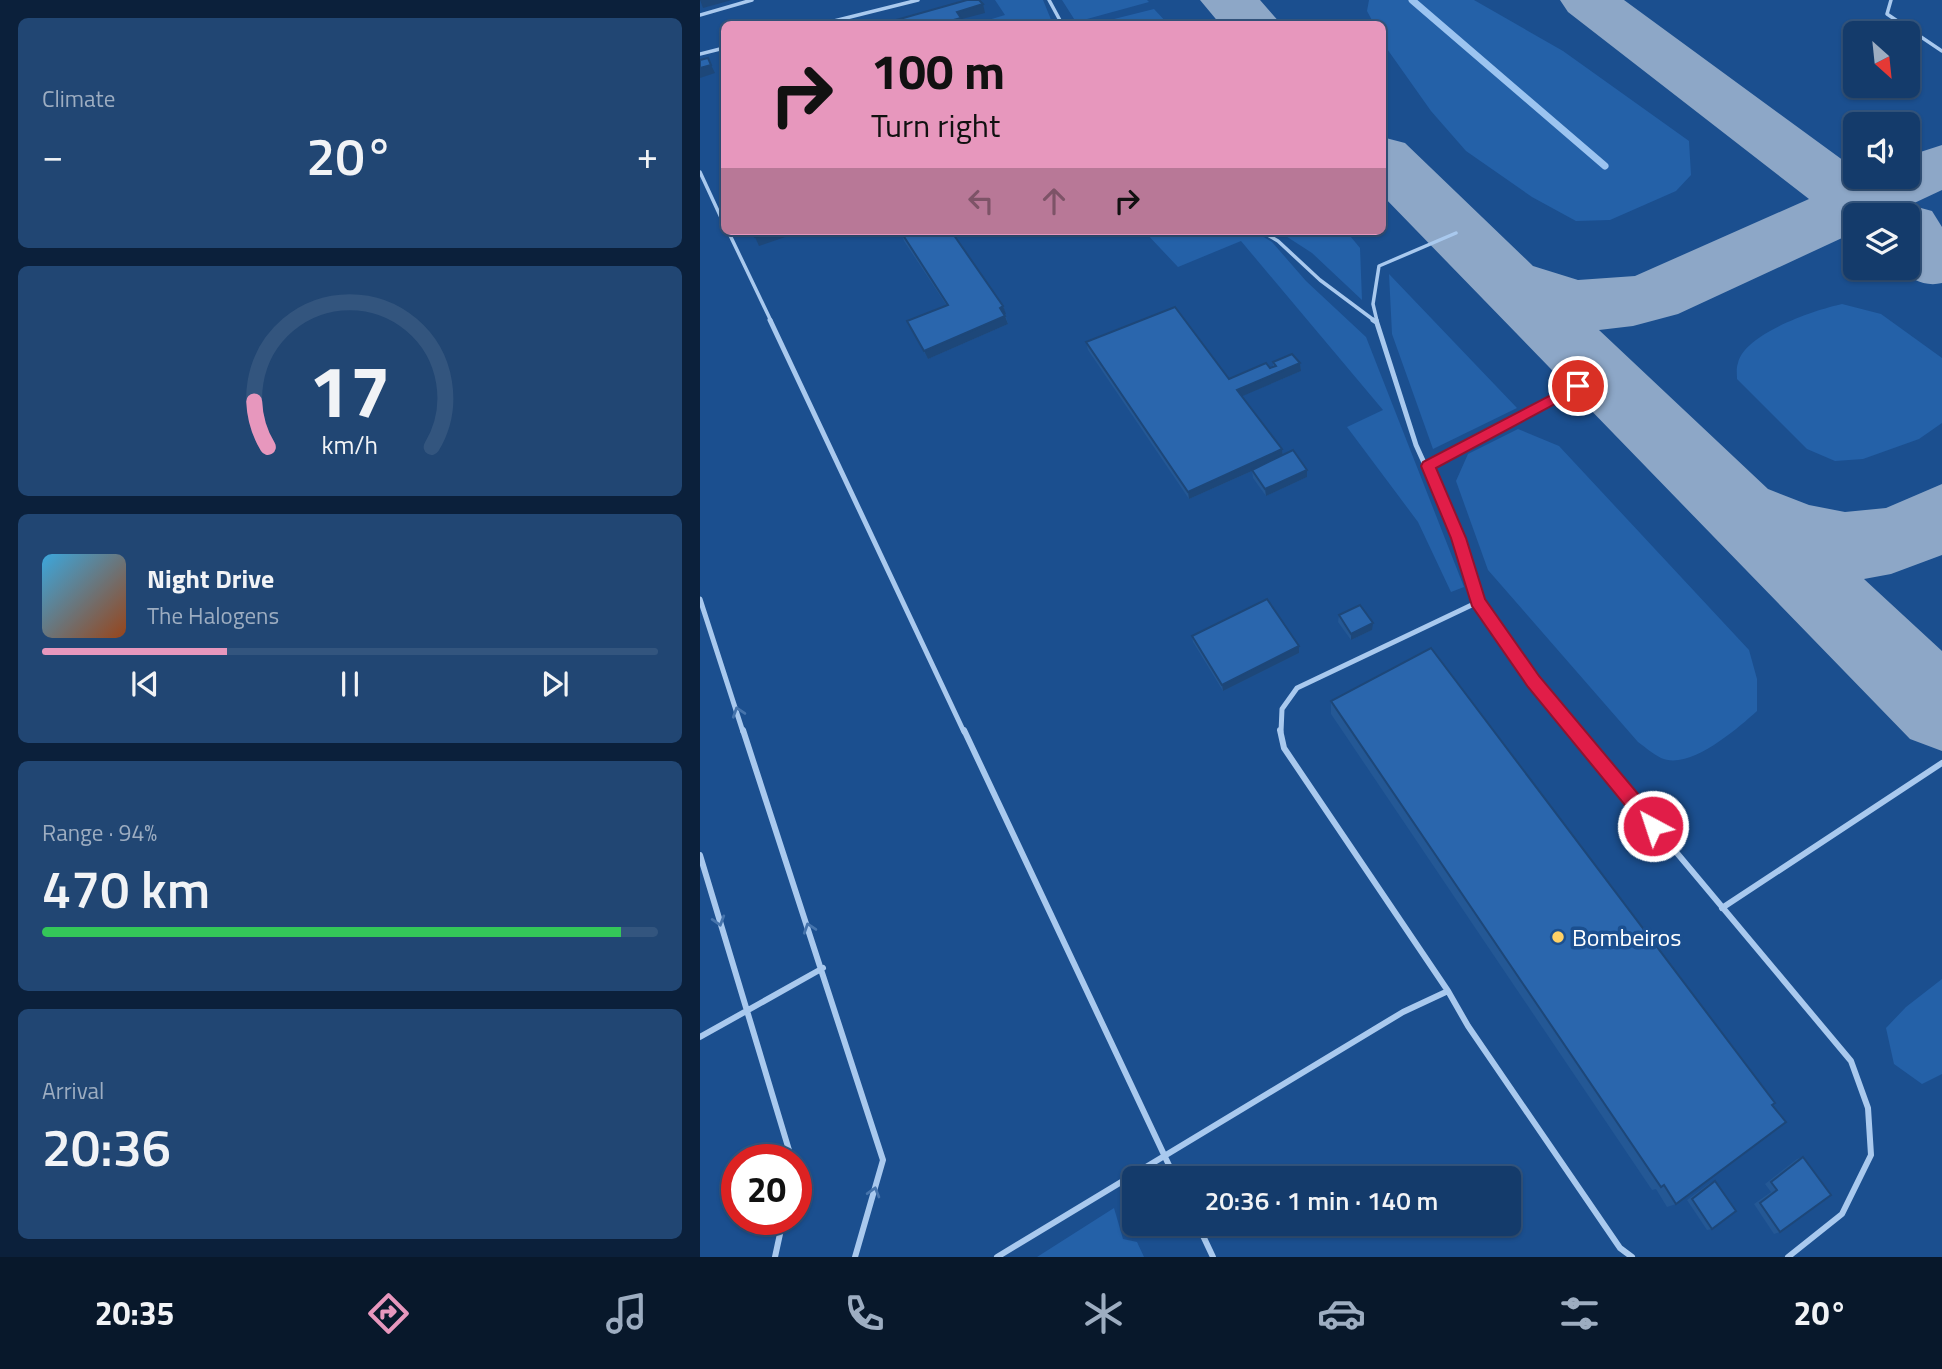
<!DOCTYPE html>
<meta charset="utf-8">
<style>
:root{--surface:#143b6b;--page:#214673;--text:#f1f3f6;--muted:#9dadc1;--line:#33557e;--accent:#e797bd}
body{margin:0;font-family:"Titillium Web",sans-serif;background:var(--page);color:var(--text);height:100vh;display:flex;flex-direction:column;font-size:26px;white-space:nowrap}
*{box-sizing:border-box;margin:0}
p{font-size:23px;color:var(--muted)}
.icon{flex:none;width:38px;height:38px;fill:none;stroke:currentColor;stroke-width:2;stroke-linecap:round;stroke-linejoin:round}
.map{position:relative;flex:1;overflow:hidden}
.sheet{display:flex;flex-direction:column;gap:18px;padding:18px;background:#0b203b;width:700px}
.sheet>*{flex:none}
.top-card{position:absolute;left:21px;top:21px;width:665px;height:214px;border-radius:10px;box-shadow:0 2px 5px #0004,0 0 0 2px var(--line);background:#e797bd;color:#111;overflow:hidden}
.needle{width:46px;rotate:153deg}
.controls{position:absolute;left:1143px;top:21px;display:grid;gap:14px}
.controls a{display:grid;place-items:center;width:77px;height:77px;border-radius:10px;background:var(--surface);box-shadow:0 2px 5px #0004,0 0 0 2px var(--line);font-size:35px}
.speed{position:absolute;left:21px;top:1144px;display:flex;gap:14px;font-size:35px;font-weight:700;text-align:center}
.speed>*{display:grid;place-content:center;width:91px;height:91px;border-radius:50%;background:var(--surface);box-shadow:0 2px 5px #0004,0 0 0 2px var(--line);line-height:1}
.speed .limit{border:10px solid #d22;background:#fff;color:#111}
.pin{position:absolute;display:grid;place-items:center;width:60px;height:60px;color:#fff;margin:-30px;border:4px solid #fff;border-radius:50%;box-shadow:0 2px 7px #0007}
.me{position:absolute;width:77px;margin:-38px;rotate:320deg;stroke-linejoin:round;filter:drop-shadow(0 0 5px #0008)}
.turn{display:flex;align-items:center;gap:24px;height:147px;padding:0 35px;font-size:32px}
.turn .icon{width:91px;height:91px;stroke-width:2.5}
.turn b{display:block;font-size:49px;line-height:60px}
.lanes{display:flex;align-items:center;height:66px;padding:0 35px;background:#0003;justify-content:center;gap:35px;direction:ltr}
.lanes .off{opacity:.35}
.big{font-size:52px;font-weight:600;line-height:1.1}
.sheet .tile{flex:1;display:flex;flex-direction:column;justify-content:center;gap:10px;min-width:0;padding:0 24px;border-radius:10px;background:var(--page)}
.sheet .dial{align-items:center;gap:0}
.dial svg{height:182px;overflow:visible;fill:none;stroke:var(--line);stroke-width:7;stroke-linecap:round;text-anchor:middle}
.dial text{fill:var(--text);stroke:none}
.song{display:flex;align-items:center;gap:21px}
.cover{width:84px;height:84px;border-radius:10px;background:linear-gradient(135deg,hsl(200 70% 55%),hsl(20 70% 35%))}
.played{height:7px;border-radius:4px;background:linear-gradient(90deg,var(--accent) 30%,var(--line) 30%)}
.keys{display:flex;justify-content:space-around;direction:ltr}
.heat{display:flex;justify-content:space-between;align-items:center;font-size:38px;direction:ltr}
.charge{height:10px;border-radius:5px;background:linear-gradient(90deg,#34c759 94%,var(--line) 0)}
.trip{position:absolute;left:422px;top:1166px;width:399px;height:70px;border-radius:10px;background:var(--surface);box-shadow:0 2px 5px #0004,0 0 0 2px var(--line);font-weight:600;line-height:70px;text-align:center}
.tab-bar{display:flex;height:112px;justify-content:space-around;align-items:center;background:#08182b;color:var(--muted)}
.tab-bar .icon{width:49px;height:49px}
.tab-bar .active{color:var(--accent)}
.tab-bar b{font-size:32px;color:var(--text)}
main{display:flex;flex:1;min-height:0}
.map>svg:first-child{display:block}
.green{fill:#2461a8}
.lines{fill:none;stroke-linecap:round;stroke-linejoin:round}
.stream{stroke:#9cc4f0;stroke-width:7}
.taxiway{fill:#8da7c7;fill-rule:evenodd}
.service-far2{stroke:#a9c9ee;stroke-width:3.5}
.service-far1{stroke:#a9c9ee;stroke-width:5}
.service{stroke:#a9c9ee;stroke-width:6}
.wall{fill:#245895}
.shaded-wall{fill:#1d4779}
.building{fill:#2a66ad;stroke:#1d4779;stroke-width:2}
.oneway{stroke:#4674ac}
.route{fill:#e11d48;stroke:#92132f;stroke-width:2}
.poi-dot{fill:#ffd166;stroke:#1b4f8f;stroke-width:2.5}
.labels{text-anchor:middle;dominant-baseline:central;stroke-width:7;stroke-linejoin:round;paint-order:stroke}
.poi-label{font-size:24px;fill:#fff;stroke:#1b4f8f;text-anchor:start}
</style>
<main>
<section class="sheet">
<div class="tile"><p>Climate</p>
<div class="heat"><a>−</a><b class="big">20°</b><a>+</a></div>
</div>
<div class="tile dial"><svg viewBox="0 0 100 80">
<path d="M14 69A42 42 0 1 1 86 69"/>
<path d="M14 69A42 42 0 0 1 8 49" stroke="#e797bd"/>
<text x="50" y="56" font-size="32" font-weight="700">17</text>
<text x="50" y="72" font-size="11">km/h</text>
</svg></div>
<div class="tile">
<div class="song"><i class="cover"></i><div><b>Night Drive</b><p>The Halogens</p></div></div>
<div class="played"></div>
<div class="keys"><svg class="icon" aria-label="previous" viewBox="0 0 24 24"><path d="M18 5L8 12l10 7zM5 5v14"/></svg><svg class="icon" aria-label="pause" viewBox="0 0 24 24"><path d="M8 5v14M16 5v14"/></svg><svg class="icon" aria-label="next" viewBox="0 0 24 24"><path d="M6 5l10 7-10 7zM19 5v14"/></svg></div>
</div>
<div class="tile"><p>Range · 94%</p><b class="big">470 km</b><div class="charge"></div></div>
<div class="tile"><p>Arrival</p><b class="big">20:36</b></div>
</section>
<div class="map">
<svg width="1242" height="1257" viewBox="0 0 1242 1257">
<rect width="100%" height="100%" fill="#1b4f8f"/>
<!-- green -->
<path class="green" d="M 295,0 L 343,0 L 352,22 L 346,24 L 275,24 L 305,15 Z
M 362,0 L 447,0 L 449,2 L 376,22 Z
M 669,0 L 774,0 L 863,51 L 989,141 L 991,175 L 976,191 L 910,220 L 876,221 L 832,197 L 766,151 L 731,111 L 685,46 L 682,24 L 674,24 L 667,11 Z
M 454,9 L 468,24 L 394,24 Z
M 444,231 L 554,231 L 572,242 L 606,281 L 666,337 L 764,587 L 751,592 L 718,522 L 647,427 L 683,410 L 541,241 L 478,267 Z
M 578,231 L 646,231 L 660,248 L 662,300 L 612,253 Z
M 689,274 L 817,408 L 733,449 L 692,334 Z
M 1142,304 L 1181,314 L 1242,358 L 1242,423 L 1219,439 L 1163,459 L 1135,461 L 1107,449 L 1037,379 C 1037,374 1036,368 1038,363 C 1045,333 1115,310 1142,304 Z
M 818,429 L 859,446 L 1049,650 L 1057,679 L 1057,711 C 1037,729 989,771 961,758 C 953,754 945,747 938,742 L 788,570 L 756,481 L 768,454 Z
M 1242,979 L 1242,1074 L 1222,1084 L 1194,1064 L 1186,1028 L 1206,1007 Z
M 414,1208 L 423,1239 L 437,1242 L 444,1257 L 337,1257 Z"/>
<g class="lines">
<!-- stream -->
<path class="stream" d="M 712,0 L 905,166"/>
<!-- taxiway -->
<path class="taxiway" d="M 500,0 L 560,0 L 581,24 L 520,24 Z
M 860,0 L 924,0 L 1155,169 L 1155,177 L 1208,177 L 1208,156 L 1242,145 L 1242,190 L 1210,205 L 1232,211 L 1242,227 L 1242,283 C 1226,287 1210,280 1200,268 L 1208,268 L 1208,215 L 1155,215 L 1155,232 L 978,314 L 933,326 L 899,330 L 1068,489 L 1109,505 L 1145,512 L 1186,508 L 1242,484 L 1242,555 L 1191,574 L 1164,579 L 1242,651 L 1242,751 L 1210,739 L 682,195 L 682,137 L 705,143 L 833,266 L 878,280 L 935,276 L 1109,199 L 868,12 Z"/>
<!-- service-far2 -->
<path class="service-far2" d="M 349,0 L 362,24
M 1191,0 L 1187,14 L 1242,51
M 0,15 L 52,0
M 122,24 L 218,0
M 0,54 L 24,48
M 0,172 L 24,224
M 28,231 L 71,321
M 561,231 L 578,241 L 620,280 L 675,321
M 677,321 L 673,304 L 679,266 L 756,233"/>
<!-- service-far1 -->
<path class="service-far1" d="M 70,320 L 264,732
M 673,320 L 676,322
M 676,320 L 716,445 L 758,538 L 778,602 L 833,681 L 876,732
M 728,465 L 900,375
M 0,599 L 43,732
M 581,732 L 582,709 L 597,688 L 778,602"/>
<!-- service -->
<path class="service" d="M 43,730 L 183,1160 L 155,1257
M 264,730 L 475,1178
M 580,730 L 584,748 L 748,991 L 768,1026 L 920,1248 L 932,1257
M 874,730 L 1151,1061 L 1168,1108 L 1171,1155 L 1142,1214 L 1088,1257
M 0,855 L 92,1160
M 1022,908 L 1242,763
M 0,1037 L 123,968
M 497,1223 L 513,1257
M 75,1257 L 83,1220
M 297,1257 L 703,1012 L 748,991"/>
</g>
<!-- wall -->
<path class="wall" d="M 201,232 L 303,306 L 308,324 L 228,359 L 207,321 L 247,306 L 204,241 Z
M 386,342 L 529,379 L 570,368 L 573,367 L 573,362 L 600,363 L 601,371 L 542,396 L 582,449 L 583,455 L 607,470 L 607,477 L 566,496 L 553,478 L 552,471 L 489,499 L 388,350 Z
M 639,615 L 672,630 L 651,640 L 638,622 Z
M 492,636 L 599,653 L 523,691 L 493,642 Z
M 731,648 L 976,1204 L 967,1207 L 956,1189 L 952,1190 L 631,714 L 631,701 Z
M 1103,1157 L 1080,1232 L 1074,1234 L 1054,1204 L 1071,1192 L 1065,1184 L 1097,1159 Z
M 1015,1181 L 1012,1229 L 1007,1230 L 987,1200 L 1010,1183 Z"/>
<!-- shaded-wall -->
<path class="shaded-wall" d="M 0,0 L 32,0 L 3,8 Z
M 283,4 L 285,13 L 262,19 L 263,24 L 239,24 L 257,12 Z
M 11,65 L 15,73 L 0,78 L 0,68 Z
M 75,231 L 93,231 L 94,234 L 59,246 L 55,237 Z
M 303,306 L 306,314 L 302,316 L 300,308 Z
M 305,316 L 308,324 L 228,359 L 224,351 Z
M 600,363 L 601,371 L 538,398 L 537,390 Z
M 582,449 L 583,457 L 489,499 L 488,492 Z
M 607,470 L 607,477 L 566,496 L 565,489 Z
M 673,623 L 672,630 L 651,640 L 651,634 Z
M 599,646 L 599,653 L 523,691 L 522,685 Z"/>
<!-- building -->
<path class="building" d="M 267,0 L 279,0 L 283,4 L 257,12 L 261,18 L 239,24 L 182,24 Z
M 8,58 L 11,65 L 0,68 L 0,60 Z
M 52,231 L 75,231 L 55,237 Z
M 206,231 L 251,231 L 303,306 L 300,308 L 305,316 L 224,351 L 207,321 L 248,305 L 201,232 Z
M 475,307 L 529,379 L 566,363 L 570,368 L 576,366 L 573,362 L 592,354 L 600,363 L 537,390 L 582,449 L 488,492 L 386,342 Z
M 593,450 L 607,470 L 565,489 L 552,470 Z
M 567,599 L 599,646 L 522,685 L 492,636 Z
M 660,605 L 673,623 L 651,634 L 639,615 Z
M 731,648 L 1075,1103 L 1072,1105 L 1086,1122 L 976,1204 L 964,1185 L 961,1187 L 631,701 Z
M 1103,1157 L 1131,1195 L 1080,1232 L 1060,1203 L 1077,1190 L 1071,1182 Z
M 1015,1181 L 1036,1211 L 1012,1229 L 992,1199 Z"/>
<!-- one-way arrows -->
<defs><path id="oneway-chevron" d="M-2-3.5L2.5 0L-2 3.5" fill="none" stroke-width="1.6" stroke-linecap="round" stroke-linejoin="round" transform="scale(1.75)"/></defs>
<g class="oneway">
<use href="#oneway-chevron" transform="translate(38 712) rotate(-108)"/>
<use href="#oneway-chevron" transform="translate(19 921) rotate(73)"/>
<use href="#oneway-chevron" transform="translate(109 928) rotate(-108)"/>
<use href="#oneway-chevron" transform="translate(174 1192) rotate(-74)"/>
</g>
<!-- route -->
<path class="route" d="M 878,381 L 883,382 L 883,389 L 736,468 L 766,538 L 785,599 L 839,676 L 960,820 L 962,826 L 960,832 L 953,834 L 947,832 L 828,687 L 772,606 L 751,538 L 721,466 L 723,462 Z"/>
<!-- markers -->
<circle class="poi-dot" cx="858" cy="937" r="7"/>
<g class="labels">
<!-- poi labels -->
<g class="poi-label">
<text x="872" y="937">Bombeiros</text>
</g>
</g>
</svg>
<div class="controls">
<a><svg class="needle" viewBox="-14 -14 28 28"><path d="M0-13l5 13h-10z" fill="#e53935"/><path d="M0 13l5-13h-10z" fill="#9dadc1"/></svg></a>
<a><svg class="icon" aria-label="sound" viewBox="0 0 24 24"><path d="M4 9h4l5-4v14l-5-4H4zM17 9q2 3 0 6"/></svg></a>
<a><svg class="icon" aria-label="layers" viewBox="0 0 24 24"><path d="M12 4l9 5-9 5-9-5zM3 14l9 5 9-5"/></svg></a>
</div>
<div class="speed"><div class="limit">20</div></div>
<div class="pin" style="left:878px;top:386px;background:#d93025"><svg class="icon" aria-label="arrive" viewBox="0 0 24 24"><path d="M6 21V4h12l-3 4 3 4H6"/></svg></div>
<svg class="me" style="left:953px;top:826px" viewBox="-20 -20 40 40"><circle r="17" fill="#e11d48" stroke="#fff" stroke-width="3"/><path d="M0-11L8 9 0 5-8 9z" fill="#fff"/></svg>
<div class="trip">20:36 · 1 min · 140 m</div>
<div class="top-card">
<div class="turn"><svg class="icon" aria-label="right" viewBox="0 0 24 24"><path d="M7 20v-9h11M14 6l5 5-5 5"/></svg><div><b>100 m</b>Turn right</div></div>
<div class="lanes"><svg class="icon off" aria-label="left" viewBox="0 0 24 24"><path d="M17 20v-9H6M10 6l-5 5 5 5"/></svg><svg class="icon off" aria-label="ahead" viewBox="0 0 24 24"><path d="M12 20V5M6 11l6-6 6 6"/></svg><svg class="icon" aria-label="right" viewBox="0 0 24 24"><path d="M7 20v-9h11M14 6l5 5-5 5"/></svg></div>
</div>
</div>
</main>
<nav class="tab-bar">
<b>20:35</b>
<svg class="icon active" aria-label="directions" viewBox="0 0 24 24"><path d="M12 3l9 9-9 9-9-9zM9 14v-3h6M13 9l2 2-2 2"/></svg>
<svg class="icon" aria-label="music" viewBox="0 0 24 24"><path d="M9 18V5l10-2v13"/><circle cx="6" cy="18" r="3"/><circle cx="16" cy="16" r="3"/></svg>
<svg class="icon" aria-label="phone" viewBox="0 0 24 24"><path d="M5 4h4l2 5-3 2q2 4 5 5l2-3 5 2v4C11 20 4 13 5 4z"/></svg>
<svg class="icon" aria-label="climate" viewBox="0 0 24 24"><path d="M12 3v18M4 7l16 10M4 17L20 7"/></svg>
<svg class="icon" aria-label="car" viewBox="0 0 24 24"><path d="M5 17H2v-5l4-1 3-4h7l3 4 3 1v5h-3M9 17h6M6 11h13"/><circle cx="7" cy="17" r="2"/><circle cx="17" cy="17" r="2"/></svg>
<svg class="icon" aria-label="filters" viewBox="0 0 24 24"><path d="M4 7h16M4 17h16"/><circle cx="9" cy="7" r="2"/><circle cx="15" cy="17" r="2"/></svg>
<b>20°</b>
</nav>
